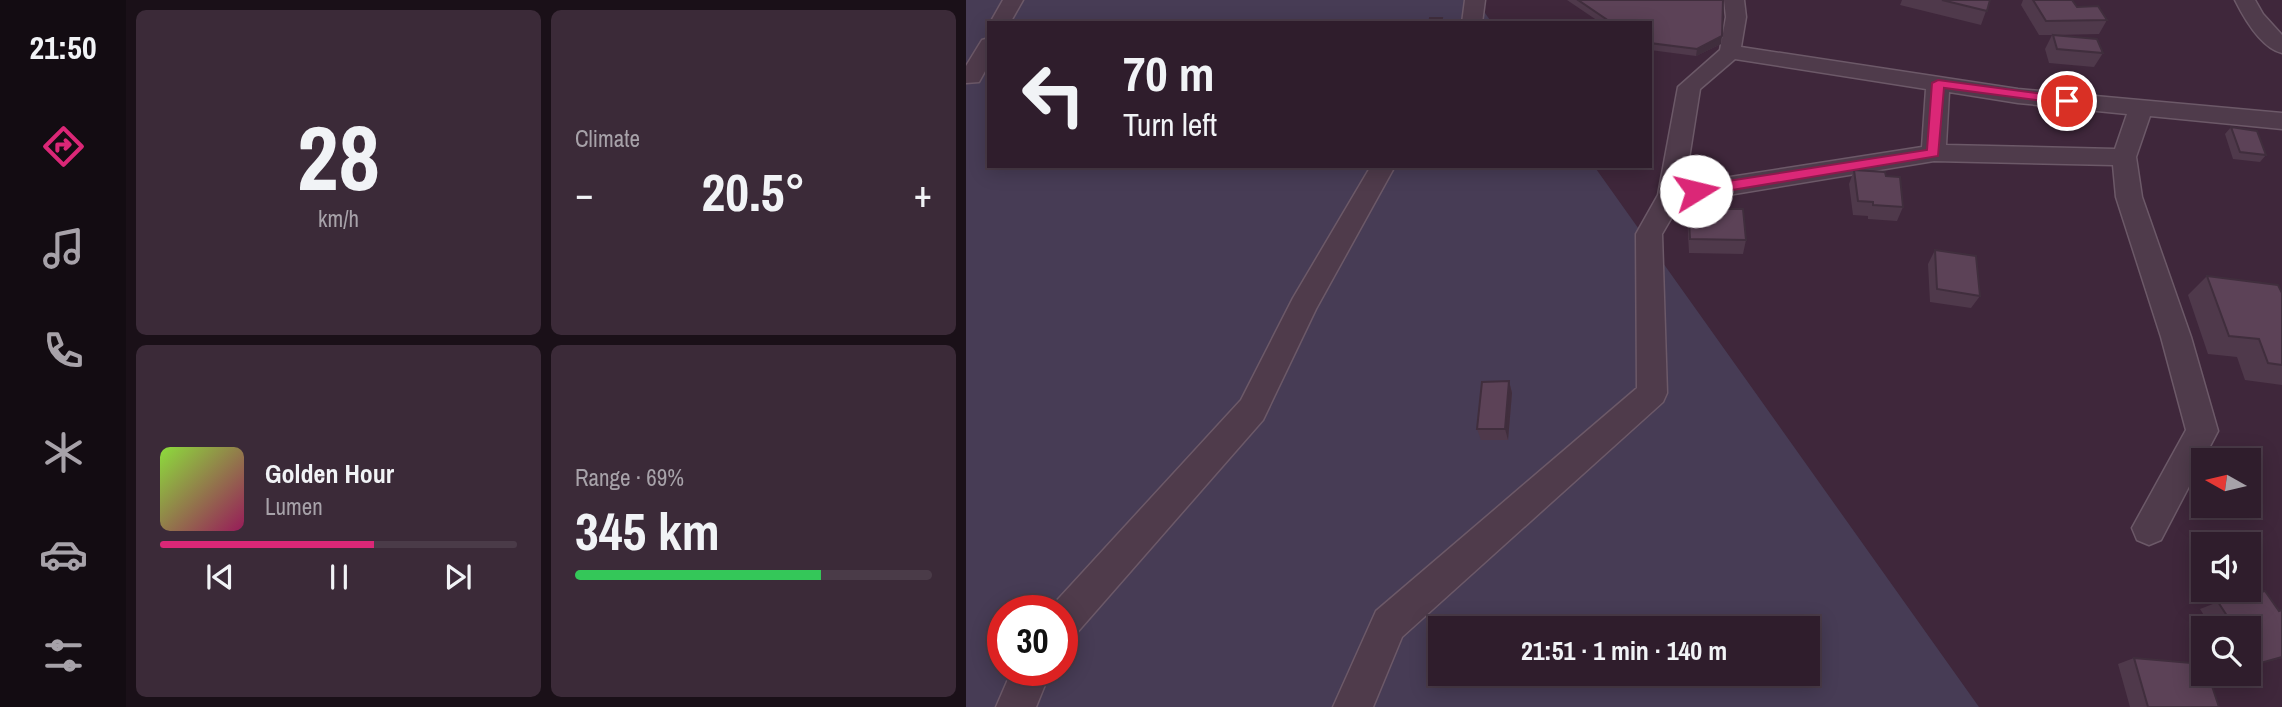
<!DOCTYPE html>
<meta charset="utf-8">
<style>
:root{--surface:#2f1d2c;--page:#3b2a38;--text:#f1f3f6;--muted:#a7a2a9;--line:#4a3b48;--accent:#db2777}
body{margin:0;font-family:"Archivo Narrow",sans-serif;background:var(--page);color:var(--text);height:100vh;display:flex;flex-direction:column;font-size:26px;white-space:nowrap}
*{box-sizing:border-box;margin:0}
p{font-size:23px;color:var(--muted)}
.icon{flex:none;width:38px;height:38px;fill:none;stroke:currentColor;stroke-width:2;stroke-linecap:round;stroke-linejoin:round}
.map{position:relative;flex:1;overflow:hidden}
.details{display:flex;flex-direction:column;gap:10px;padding:10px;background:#1a1018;width:840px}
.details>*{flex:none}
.top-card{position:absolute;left:21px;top:21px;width:665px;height:147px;border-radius:0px;box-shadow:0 4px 18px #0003,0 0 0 2px var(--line);background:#2f1d2c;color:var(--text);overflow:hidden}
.needle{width:46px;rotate:278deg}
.controls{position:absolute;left:1225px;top:448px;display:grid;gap:14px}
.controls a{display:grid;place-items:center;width:70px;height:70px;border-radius:0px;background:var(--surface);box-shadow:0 4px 18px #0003,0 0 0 2px var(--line);font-size:35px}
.speed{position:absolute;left:21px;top:595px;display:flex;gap:14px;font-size:35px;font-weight:700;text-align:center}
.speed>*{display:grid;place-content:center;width:91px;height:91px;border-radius:50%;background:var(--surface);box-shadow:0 4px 18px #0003,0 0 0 2px var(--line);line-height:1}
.speed .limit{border:10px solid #d22;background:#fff;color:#111}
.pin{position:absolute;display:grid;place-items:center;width:60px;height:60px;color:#fff;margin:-30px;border:4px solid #fff;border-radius:50%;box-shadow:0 2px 7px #0007}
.me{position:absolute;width:77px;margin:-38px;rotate:81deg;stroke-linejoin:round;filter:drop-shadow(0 0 5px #0008)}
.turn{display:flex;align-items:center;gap:24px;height:147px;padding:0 21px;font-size:32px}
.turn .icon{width:91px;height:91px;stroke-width:2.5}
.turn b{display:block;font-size:49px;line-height:60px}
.big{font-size:52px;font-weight:800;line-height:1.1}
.details .widget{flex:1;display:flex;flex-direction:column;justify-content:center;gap:10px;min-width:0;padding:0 24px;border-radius:10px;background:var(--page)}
.details .dial{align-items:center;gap:0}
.dial b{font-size:91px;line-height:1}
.song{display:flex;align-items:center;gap:21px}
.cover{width:84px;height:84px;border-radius:10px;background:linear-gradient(135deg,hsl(90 70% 55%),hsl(330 70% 35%))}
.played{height:7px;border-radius:4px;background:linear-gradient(90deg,var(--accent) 60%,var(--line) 60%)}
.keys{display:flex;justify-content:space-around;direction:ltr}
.heat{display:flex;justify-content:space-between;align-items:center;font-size:38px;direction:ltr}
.charge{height:10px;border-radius:5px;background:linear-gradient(90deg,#34c759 69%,var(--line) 0)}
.details .tiles{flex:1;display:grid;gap:10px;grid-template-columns:repeat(2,1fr)}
.trip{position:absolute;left:462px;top:616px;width:392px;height:70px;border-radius:0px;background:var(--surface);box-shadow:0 4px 18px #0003,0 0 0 2px var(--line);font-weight:800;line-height:70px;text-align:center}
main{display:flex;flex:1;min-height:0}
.tab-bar{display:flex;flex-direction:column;width:126px;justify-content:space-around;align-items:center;background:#130c12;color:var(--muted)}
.tab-bar .icon{width:49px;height:49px}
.tab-bar .active{color:var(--accent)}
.tab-bar b{font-size:32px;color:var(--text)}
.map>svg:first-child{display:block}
.green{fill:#473c55;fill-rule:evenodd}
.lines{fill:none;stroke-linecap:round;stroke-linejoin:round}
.minor-casing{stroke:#6c5968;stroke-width:3}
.minor{fill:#4f3b4b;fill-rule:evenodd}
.wall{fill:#4f394b}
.shaded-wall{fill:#402e3d}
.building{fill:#5c4257;stroke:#402e3d;stroke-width:2}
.route{fill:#db2777;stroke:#8e194d;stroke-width:2}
</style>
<main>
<nav class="tab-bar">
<b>21:50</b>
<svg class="icon active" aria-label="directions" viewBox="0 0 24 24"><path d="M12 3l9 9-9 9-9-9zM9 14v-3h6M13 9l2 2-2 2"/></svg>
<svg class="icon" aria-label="music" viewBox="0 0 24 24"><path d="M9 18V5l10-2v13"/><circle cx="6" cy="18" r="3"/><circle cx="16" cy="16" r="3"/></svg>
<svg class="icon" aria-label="phone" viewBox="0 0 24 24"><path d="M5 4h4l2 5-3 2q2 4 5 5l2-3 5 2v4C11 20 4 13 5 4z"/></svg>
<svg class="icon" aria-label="climate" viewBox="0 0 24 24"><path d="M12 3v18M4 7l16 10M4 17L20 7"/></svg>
<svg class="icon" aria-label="car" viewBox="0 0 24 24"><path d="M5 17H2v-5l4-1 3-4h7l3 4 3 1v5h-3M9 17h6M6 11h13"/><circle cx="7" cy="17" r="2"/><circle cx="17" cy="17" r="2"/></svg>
<svg class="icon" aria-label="filters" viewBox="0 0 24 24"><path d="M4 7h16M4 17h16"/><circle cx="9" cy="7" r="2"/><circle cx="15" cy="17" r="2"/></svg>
</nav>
<section class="details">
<div class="tiles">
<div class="widget dial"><b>28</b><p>km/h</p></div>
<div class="widget"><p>Climate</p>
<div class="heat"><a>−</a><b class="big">20.5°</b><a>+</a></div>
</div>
<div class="widget">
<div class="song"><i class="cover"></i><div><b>Golden Hour</b><p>Lumen</p></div></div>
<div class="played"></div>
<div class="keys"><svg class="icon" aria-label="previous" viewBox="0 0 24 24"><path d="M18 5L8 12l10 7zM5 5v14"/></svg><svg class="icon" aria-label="pause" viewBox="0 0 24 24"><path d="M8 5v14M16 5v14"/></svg><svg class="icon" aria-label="next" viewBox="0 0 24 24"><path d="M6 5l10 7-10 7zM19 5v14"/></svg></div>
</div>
<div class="widget"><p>Range · 69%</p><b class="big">345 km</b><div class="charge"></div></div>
</div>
</section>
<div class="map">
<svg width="1316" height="707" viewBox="0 0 1316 707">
<rect width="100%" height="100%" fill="#3f273b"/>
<!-- green -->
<path class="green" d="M 0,0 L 510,0 L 526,23 L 23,23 L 23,166 L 628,166 L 1013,707 L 0,707 ZM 37,611 L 96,611 L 96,670 L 37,670 ZM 474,628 L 842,628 L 842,674 L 474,674 Z"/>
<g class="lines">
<defs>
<path id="minor" d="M 37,0 L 57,0 L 44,23 L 24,23 Z
M 499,0 L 519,0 L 516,23 L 496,23 Z
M 758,0 L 778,0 L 780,17 L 775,47 L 1052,89 L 1316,113 L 1316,129 L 1184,116 L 1170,157 L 1176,197 L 1225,337 L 1252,431 L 1195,540 L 1183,545 L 1171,540 L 1166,528 L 1220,430 L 1195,337 L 1150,197 L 1147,165 L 968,161 L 714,203 L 696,234 L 701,393 L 697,402 L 436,637 L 407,707 L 367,707 L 410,611 L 671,388 L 670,234 L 692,195 L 712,87 L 754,50 L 760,17 ZM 769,59 L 960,89 L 956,147 L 719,184 L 734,89 ZM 983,92 L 1052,103 L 1161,114 L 1149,149 L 980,145 Z
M 1269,0 L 1289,0 L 1297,14 L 1316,35 L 1316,53 C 1295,48 1278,18 1269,0 Z
M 23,38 L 23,64 L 13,82 L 0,83 L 0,66 L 16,40 Z
M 405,166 L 429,166 L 350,309 L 297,420 L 109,635 L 96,640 L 96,611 L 83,609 L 275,400 L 327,298 Z
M 46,670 L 85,670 L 70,707 L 30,707 Z"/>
</defs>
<!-- minor casing -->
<use href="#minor" class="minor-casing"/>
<!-- minor -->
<use href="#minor" class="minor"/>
</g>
<!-- wall -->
<path class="wall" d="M 601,0 L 757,0 L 755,44 L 730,56 L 684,50 L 684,23 L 635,23 Z
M 936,0 L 1024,0 L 1015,25 L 934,5 Z
M 1057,0 L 1106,0 L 1111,7 L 1141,20 L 1133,34 L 1088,35 L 1137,53 L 1128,67 L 1083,63 L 1079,49 L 1086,35 L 1073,35 L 1055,5 Z
M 1265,127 L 1300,155 L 1294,162 L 1267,159 L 1259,134 Z
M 888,170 L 920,176 L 937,207 L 931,221 L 902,219 L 902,216 L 887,215 L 883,184 Z
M 722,202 L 762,209 L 780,240 L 777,254 L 723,253 L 721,215 Z
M 969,250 L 1014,296 L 1005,308 L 964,302 L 962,264 Z
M 1241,276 L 1316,365 L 1316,385 L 1279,380 L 1271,357 L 1242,354 L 1222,295 Z
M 543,381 L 546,393 L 542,440 L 515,440 L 511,429 Z
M 1252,602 L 1313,611 L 1316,658 L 1283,666 L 1283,628 L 1246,628 L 1234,609 Z
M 1168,658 L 1253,707 L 1164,707 L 1152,664 Z"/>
<!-- shaded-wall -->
<path class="shaded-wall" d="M 756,36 L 755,44 L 730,56 L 731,49 Z
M 543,381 L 546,393 L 542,440 L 539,429 Z"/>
<!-- building -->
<path class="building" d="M 612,0 L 757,0 L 756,36 L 731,49 L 684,43 L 684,23 L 646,23 Z
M 976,0 L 1024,0 L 1021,11 Z
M 1067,0 L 1106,0 L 1111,7 L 1132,6 L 1141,20 L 1080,21 Z
M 464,18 L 476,18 L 475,23 L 463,23 Z
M 1087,35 L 1131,39 L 1137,53 L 1091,49 Z
M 1265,127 L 1291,131 L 1300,155 L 1274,152 Z
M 888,170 L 919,172 L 920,176 L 934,177 L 937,207 L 907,205 L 907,202 L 892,201 Z
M 734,199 L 761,199 L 762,209 L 777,209 L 780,240 L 724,239 L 722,202 L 734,202 Z
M 969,250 L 1010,256 L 1014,296 L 971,289 Z
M 1241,276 L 1312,285 L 1316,293 L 1316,365 L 1302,363 L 1293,339 L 1263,336 Z
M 543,381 L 539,429 L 511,429 L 516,382 Z
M 1299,591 L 1313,611 L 1316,610 L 1316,657 L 1291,664 L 1283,650 L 1283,628 L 1269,628 L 1252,602 Z
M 1168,658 L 1237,664 L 1237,674 L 1242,674 L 1253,707 L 1182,707 Z"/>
<!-- route -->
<path class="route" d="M 972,80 L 1101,97 L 1107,101 L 1101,104 L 978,88 L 972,156 L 730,196 L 723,191 L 730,186 L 961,150 L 966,83 Z"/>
</svg>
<div class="controls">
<a><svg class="needle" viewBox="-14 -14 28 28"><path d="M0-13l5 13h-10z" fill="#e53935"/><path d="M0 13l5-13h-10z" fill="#a7a2a9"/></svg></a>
<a><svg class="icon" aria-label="sound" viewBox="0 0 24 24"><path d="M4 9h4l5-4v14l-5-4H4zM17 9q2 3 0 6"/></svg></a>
<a><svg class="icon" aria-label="search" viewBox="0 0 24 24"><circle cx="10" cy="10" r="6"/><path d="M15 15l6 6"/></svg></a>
</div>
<div class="speed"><div class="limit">30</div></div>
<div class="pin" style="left:1101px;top:101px;background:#d93025"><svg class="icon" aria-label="arrive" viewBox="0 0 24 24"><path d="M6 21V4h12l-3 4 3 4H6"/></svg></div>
<svg class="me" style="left:730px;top:191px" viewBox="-20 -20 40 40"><circle r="19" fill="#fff"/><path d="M0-13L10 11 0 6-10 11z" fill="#db2777"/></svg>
<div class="trip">21:51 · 1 min · 140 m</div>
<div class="top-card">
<div class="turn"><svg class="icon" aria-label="left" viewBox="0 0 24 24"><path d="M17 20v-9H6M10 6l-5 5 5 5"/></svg><div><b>70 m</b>Turn left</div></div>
</div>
</div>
</main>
